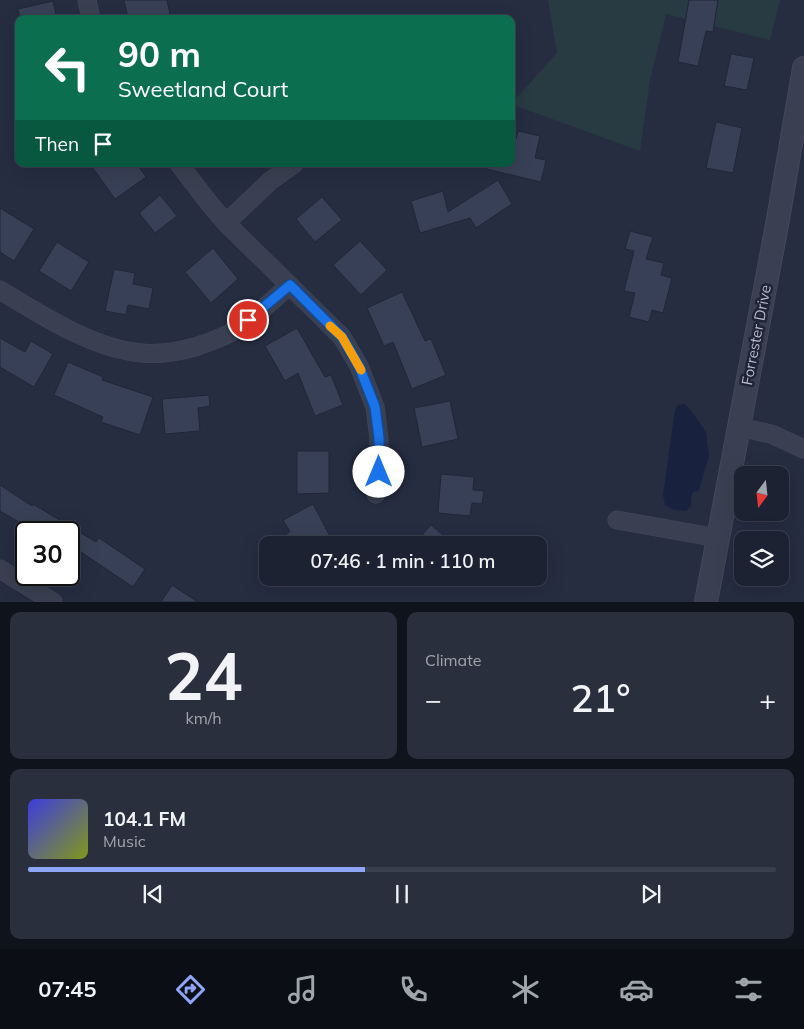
<!DOCTYPE html>
<meta charset="utf-8">
<style>
:root{--surface:#1c2231;--page:#292f3d;--text:#f1f3f6;--muted:#a0a4ab;--line:#3a3f4d;--accent:#8ea5f8}
body{margin:0;font-family:Mulish,sans-serif;background:var(--page);color:var(--text);height:100vh;display:flex;flex-direction:column;font-size:19px;white-space:nowrap}
*{box-sizing:border-box;margin:0}
p{font-size:16px;color:var(--muted)}
.icon{flex:none;width:28px;height:28px;fill:none;stroke:currentColor;stroke-width:2;stroke-linecap:round;stroke-linejoin:round}
.map{position:relative;height:602px;overflow:hidden}
.sheet{display:flex;flex-direction:column;gap:10px;padding:10px;background:#0f131b;flex:1}
.sheet>*{flex:none}
.top-card{position:absolute;left:15px;top:15px;width:500px;height:152px;border-radius:10px;box-shadow:0 5px 20px #0002,0 0 0 1px var(--line);background:#0b6e4f;color:#fff;overflow:hidden}
.needle{width:32px;rotate:195deg}
.fabs{position:absolute;left:734px;top:466px;display:grid;gap:10px}
.fabs a{display:grid;place-items:center;width:55px;height:55px;border-radius:10px;background:var(--surface);box-shadow:0 5px 20px #0002,0 0 0 1px var(--line);font-size:25px}
.speed{position:absolute;left:15px;top:521px;display:flex;gap:10px;font-size:25px;font-weight:700;text-align:center}
.speed>*{display:grid;place-content:center;width:65px;height:65px;border-radius:50%;background:var(--surface);box-shadow:0 5px 20px #0002,0 0 0 1px var(--line);line-height:1}
.speed .limit{border:2px solid #111;border-radius:8px;background:#fff;color:#111}
.pin{position:absolute;display:grid;place-items:center;width:42px;height:42px;color:#fff;margin:-21px;border:2px solid #fff;border-radius:50%;box-shadow:0 1px 5px #0007}
.me{position:absolute;width:55px;margin:-28px;rotate:0deg;stroke-linejoin:round;filter:drop-shadow(0 0 4px #0008)}
.turn{display:flex;align-items:center;gap:18px;height:105px;padding:0 20px;font-size:22px}
.turn .icon{width:65px;height:65px;stroke-width:2.5}
.turn b{display:block;font-size:35px;line-height:42px}
.then{display:flex;align-items:center;height:48px;padding:0 20px;background:#0003;gap:10px;font-size:19px}
.big{font-size:38px;font-weight:600;line-height:1.1}
.sheet .widget{flex:1;display:flex;flex-direction:column;justify-content:center;gap:8px;min-width:0;padding:0 18px;border-radius:10px;background:var(--page)}
.sheet .dial{align-items:center;gap:0}
.dial b{font-size:65px;line-height:1}
.song{display:flex;align-items:center;gap:15px}
.cover{width:60px;height:60px;border-radius:8px;background:linear-gradient(135deg,hsl(240 70% 55%),hsl(70 70% 35%))}
.played{height:5px;border-radius:2px;background:linear-gradient(90deg,var(--accent) 45%,var(--line) 45%)}
.keys{display:flex;justify-content:space-around;direction:ltr}
.heat{display:flex;justify-content:space-between;align-items:center;font-size:28px;direction:ltr}
.sheet .tiles{flex:1;display:grid;gap:10px;grid-template-columns:1fr 1fr}
.widget:last-child{grid-column:span 2}
.trip{position:absolute;left:259px;top:536px;width:288px;height:50px;border-radius:10px;background:var(--surface);box-shadow:0 5px 20px #0002,0 0 0 1px var(--line);font-weight:600;line-height:50px;text-align:center}
.dock{display:flex;height:80px;justify-content:space-around;align-items:center;background:#0b0e14;color:var(--muted)}
.dock .icon{width:35px;height:35px}
.dock .current{color:var(--accent)}
.dock b{font-size:22px;color:var(--text)}
.map>svg:first-child{display:block}
.green{fill:#283a42}
.water{fill:#18223f}
.building{fill:#384057;stroke:#212638}
.lines{fill:none;stroke-linecap:round;stroke-linejoin:round}
.minor-casing{stroke:#44485a;stroke-width:19}
.tertiary-casing{stroke:#44485a;stroke-width:24}
.minor{stroke:#3a4051;stroke-width:18}
.tertiary{stroke:#3a4051;stroke-width:22}
.route-casing{stroke:#114b97;stroke-width:12}
.route{stroke:#1a73e8;stroke-width:9}
.slow{stroke:#f59e0b;stroke-width:9}
.labels{text-anchor:middle;dominant-baseline:central;stroke-width:5;stroke-linejoin:round;paint-order:stroke}
.street-label{font-size:15px;fill:#b7bbcb;stroke:#1f2436}
</style>
<div class="map">
<svg width="804" height="602" viewBox="0 0 804 602">
<rect width="100%" height="100%" fill="#262d41"/>
<!-- green -->
<path class="green" d="M 548,0 L 780,0 L 770,40 L 666,14 L 650,80 L 640,151 L 511,104 L 557,53 Z"/>
<!-- water -->
<path class="water" d="M 685,404 L 695,416 L 706,432 L 709,456 L 699,490 L 692,493 L 691,506 L 686,511 L 674,510 L 665,505 L 663,495 L 675,410 L 678,405 Z"/>
<!-- building -->
<path class="building" d="M 124,0 L 167,0 L 171,19 L 128,19 Z
M 689,0 L 718,0 L 713,32 L 706,31 L 698,66 L 678,62 Z
M 53,1 L 57,19 L 20,19 L 18,9 Z
M 731,54 L 754,58 L 747,90 L 724,86 Z
M 716,122 L 742,128 L 733,173 L 706,168 Z
M 518,131 L 540,136 L 535,158 L 546,160 L 541,182 L 486,169 L 486,164 L 511,164 L 511,157 Z
M 90,164 L 137,164 L 146,177 L 115,199 Z
M 498,180 L 512,204 L 476,228 L 470,218 L 420,233 L 411,201 L 443,191 L 448,212 Z
M 160,195 L 177,216 L 155,233 L 139,213 Z
M 322,197 L 342,220 L 315,242 L 296,219 Z
M 0,208 L 34,229 L 14,261 L 0,252 Z
M 630,231 L 653,237 L 646,259 L 664,263 L 661,275 L 672,278 L 663,313 L 652,310 L 649,322 L 629,317 L 635,293 L 624,291 L 634,251 L 625,249 Z
M 360,241 L 387,270 L 361,295 L 333,265 Z
M 57,242 L 89,262 L 71,291 L 39,271 Z
M 213,248 L 238,279 L 211,303 L 185,272 Z
M 114,269 L 135,273 L 133,284 L 153,288 L 149,309 L 128,305 L 126,315 L 105,311 Z
M 402,292 L 425,341 L 431,339 L 446,375 L 412,389 L 393,342 L 384,346 L 367,308 Z
M 297,328 L 325,377 L 331,375 L 343,405 L 315,416 L 298,373 L 285,381 L 265,346 Z
M 0,338 L 25,352 L 31,341 L 53,354 L 34,387 L 0,367 Z
M 68,362 L 103,377 L 102,380 L 153,397 L 140,435 L 101,422 L 103,417 L 54,395 Z
M 209,395 L 210,406 L 198,408 L 200,431 L 165,434 L 162,399 Z
M 450,401 L 458,439 L 422,447 L 414,408 Z
M 297,451 L 329,451 L 329,493 L 297,494 Z
M 441,474 L 474,477 L 473,490 L 484,491 L 482,504 L 472,503 L 470,516 L 438,513 Z
M 0,485 L 32,506 L 33,504 L 96,542 L 99,538 L 145,569 L 133,587 L 69,544 L 69,532 L 36,532 L 0,511 Z
M 313,504 L 332,540 L 322,545 L 265,545 L 290,532 L 283,520 Z
M 431,525 L 455,545 L 413,545 Z
M 172,585 L 198,602 L 161,602 Z"/>
<g class="lines">
<defs>
<path id="minor" d="M 87,0 L 91,19
M 179,164 L 209,203 L 226,223 L 342,337 L 359,366 L 375,407 L 379,439 L 379,472 L 376,494
M 226,223 L 270,181 L 294,164
M 0,290 C 41,315 93,349 142,353 C 160,355 177,352 195,347 C 207,343 219,339 230,333 C 252,320 271,301 290,285
M 739,427 L 771,434 L 804,449
M 617,520 L 718,538
M 0,569 L 53,602"/>
<path id="tertiary" d="M 706,602 L 777,225 L 804,68"/>
</defs>
<!-- minor casing -->
<use href="#minor" class="minor-casing"/>
<!-- tertiary casing -->
<use href="#tertiary" class="tertiary-casing"/>
<!-- minor -->
<use href="#minor" class="minor"/>
<!-- tertiary -->
<use href="#tertiary" class="tertiary"/>
</g>
<g class="lines">
<defs>
<path id="route" d="M 248,320 L 290,285 L 342,337 L 359,366 L 375,407 L 379,438 L 379,472"/>
</defs>
<!-- route casing -->
<use href="#route" class="route-casing"/>
<!-- route -->
<use href="#route" class="route"/>
<!-- slow -->
<path class="slow" d="M 330,326 L 342,337 L 361,370"/>
</g>
<g class="labels">
<!-- street labels -->
<g class="street-label">
<text transform="translate(756 335) rotate(-79)">Forrester Drive</text>
</g>
</g>
</svg>
<div class="fabs">
<a><svg class="needle" viewBox="-14 -14 28 28"><path d="M0-13l5 13h-10z" fill="#e53935"/><path d="M0 13l5-13h-10z" fill="#a0a4ab"/></svg></a>
<a><svg class="icon" aria-label="layers" viewBox="0 0 24 24"><path d="M12 4l9 5-9 5-9-5zM3 14l9 5 9-5"/></svg></a>
</div>
<div class="speed"><div class="limit">30</div></div>
<div class="pin" style="left:248px;top:320px;background:#d93025"><svg class="icon" aria-label="arrive" viewBox="0 0 24 24"><path d="M6 21V4h12l-3 4 3 4H6"/></svg></div>
<svg class="me" style="left:379px;top:472px" viewBox="-20 -20 40 40"><circle r="19" fill="#fff"/><path d="M0-13L10 11 0 6-10 11z" fill="#1a73e8"/></svg>
<div class="trip">07:46 · 1 min · 110 m</div>
<div class="top-card">
<div class="turn"><svg class="icon" aria-label="left" viewBox="0 0 24 24"><path d="M17 20v-9H6M10 6l-5 5 5 5"/></svg><div><b>90 m</b>Sweetland Court</div></div>
<div class="then">Then<svg class="icon" aria-label="arrive" viewBox="0 0 24 24"><path d="M6 21V4h12l-3 4 3 4H6"/></svg></div>
</div>
</div>
<section class="sheet">
<div class="tiles">
<div class="widget dial"><b>24</b><p>km/h</p></div>
<div class="widget"><p>Climate</p>
<div class="heat"><a>−</a><b class="big">21°</b><a>+</a></div>
</div>
<div class="widget">
<div class="song"><i class="cover"></i><div><b>104.1 FM</b><p>Music</p></div></div>
<div class="played"></div>
<div class="keys"><svg class="icon" aria-label="previous" viewBox="0 0 24 24"><path d="M18 5L8 12l10 7zM5 5v14"/></svg><svg class="icon" aria-label="pause" viewBox="0 0 24 24"><path d="M8 5v14M16 5v14"/></svg><svg class="icon" aria-label="next" viewBox="0 0 24 24"><path d="M6 5l10 7-10 7zM19 5v14"/></svg></div>
</div>
</div>
</section>
<nav class="dock">
<b>07:45</b>
<svg class="icon current" aria-label="directions" viewBox="0 0 24 24"><path d="M12 3l9 9-9 9-9-9zM9 14v-3h6M13 9l2 2-2 2"/></svg>
<svg class="icon" aria-label="music" viewBox="0 0 24 24"><path d="M9 18V5l10-2v13"/><circle cx="6" cy="18" r="3"/><circle cx="16" cy="16" r="3"/></svg>
<svg class="icon" aria-label="phone" viewBox="0 0 24 24"><path d="M5 4h4l2 5-3 2q2 4 5 5l2-3 5 2v4C11 20 4 13 5 4z"/></svg>
<svg class="icon" aria-label="climate" viewBox="0 0 24 24"><path d="M12 3v18M4 7l16 10M4 17L20 7"/></svg>
<svg class="icon" aria-label="car" viewBox="0 0 24 24"><path d="M5 17H2v-5l4-1 3-4h7l3 4 3 1v5h-3M9 17h6M6 11h13"/><circle cx="7" cy="17" r="2"/><circle cx="17" cy="17" r="2"/></svg>
<svg class="icon" aria-label="filters" viewBox="0 0 24 24"><path d="M4 7h16M4 17h16"/><circle cx="9" cy="7" r="2"/><circle cx="15" cy="17" r="2"/></svg>
</nav>
